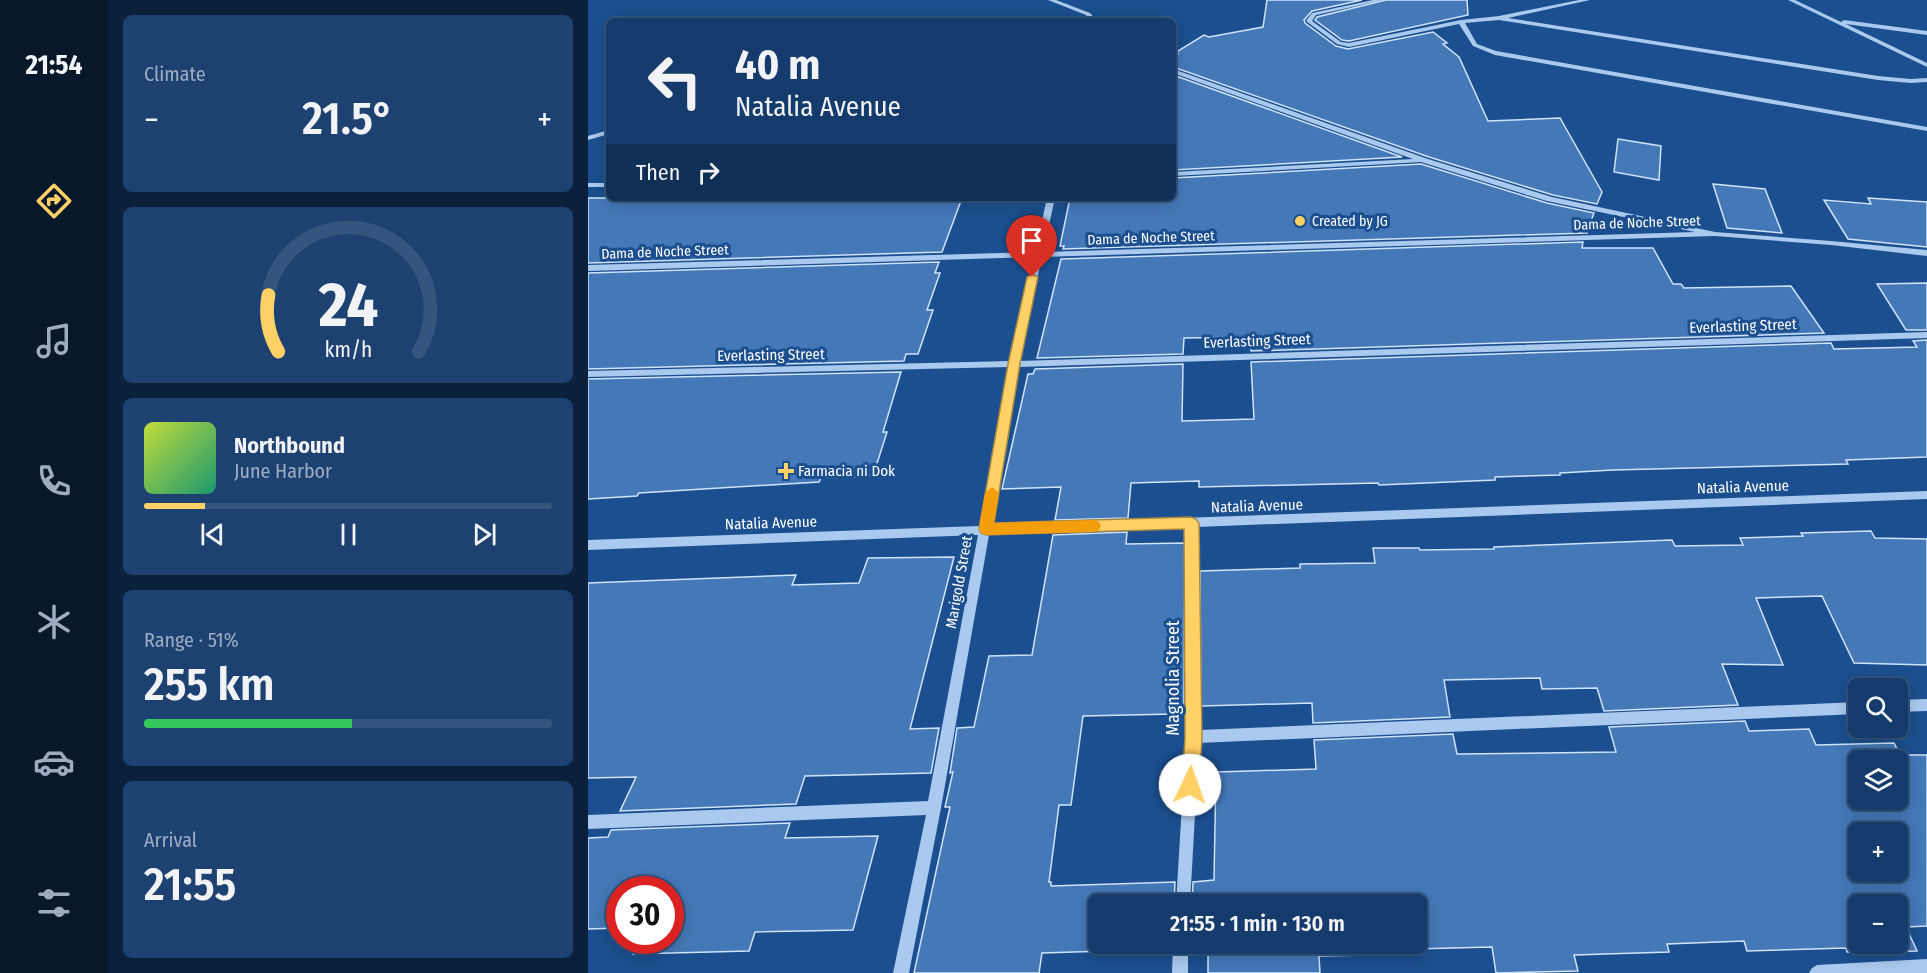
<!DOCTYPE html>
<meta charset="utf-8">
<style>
:root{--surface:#143b6b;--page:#1d4271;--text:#f1f3f6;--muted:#9dadc1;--line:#33557e;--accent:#ffd166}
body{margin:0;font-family:"Fira Sans Condensed",sans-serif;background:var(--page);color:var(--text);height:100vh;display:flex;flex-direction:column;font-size:22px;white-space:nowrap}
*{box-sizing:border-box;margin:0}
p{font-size:20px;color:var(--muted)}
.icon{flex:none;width:33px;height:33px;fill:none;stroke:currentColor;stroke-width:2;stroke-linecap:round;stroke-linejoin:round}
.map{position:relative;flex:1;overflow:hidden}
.details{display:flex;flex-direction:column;gap:15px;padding:15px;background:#0b203b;width:480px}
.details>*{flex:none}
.top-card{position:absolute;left:18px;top:18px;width:570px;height:183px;border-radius:9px;box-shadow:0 3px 15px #0003,0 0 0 2px var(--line);background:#143b6b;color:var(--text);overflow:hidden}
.tools{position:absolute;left:1260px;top:678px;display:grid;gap:12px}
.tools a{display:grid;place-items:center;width:60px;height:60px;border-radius:9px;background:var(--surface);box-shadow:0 3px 15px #0003,0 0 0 2px var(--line);font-size:30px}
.speed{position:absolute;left:18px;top:876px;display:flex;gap:12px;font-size:30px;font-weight:700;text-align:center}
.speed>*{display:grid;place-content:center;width:78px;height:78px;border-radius:50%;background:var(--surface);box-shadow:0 3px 15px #0003,0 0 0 2px var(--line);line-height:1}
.speed .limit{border:9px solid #d22;background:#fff;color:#111}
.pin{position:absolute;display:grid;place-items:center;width:51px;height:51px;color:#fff;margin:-62px -26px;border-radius:50% 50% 50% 0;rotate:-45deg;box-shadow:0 0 6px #0007}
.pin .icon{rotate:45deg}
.me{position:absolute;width:66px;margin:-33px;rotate:3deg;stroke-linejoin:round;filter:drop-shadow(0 0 4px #0008)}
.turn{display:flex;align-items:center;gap:21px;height:126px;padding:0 30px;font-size:27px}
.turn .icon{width:78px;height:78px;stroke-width:2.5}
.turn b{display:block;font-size:42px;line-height:51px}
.then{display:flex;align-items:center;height:57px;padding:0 30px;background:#0003;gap:12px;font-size:22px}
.big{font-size:45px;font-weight:600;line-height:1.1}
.details .card{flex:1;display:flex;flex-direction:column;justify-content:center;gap:9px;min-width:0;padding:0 21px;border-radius:9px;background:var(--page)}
.details .dial{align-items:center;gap:0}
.dial svg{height:156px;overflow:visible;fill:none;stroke:var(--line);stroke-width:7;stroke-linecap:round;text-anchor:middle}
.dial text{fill:var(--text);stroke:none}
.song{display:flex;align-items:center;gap:18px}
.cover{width:72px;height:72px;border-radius:9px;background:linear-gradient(135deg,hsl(70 70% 55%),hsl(160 70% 35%))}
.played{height:6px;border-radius:3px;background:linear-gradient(90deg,var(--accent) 15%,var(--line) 15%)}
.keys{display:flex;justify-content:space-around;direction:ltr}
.heat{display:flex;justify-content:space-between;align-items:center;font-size:33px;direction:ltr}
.charge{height:9px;border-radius:4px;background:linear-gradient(90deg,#34c759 51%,var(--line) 0)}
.trip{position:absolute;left:500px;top:894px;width:339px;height:60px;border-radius:9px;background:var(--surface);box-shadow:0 3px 15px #0003,0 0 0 2px var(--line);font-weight:600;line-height:60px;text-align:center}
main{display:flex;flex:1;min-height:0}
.dock{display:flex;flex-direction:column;width:108px;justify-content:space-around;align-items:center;background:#08182b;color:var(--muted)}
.dock .icon{width:42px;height:42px}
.dock .current{color:var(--accent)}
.dock b{font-size:27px;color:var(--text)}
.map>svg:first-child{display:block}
.building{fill:#4478b7;stroke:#cfe3fa;stroke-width:1.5;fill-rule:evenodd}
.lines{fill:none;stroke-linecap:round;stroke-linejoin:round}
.minor{fill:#a9c9ee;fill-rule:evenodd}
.route{fill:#ffd166;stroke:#a68842;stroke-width:1.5}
.slow{fill:#f59e0b}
.poi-dot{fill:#ffd166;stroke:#1b4f8f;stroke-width:2}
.labels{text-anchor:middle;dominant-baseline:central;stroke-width:6;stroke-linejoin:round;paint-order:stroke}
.far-poi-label{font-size:14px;fill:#fff;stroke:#1b4f8f;text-anchor:start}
.far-street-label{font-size:14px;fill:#fff;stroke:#1b4f8f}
.street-label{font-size:15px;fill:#fff;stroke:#1b4f8f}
.poi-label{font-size:15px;fill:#fff;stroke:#1b4f8f;text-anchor:start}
.near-street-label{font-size:18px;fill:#fff;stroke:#1b4f8f}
</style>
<main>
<nav class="dock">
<b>21:54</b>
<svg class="icon current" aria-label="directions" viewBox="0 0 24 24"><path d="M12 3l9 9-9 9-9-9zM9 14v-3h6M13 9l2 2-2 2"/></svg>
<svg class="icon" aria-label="music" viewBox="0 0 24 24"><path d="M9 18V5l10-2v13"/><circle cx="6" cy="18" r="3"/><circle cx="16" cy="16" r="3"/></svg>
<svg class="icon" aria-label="phone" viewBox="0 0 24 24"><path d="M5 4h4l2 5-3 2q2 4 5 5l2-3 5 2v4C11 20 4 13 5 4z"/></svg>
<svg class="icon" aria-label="climate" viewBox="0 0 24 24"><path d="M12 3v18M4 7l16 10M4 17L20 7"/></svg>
<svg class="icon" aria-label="car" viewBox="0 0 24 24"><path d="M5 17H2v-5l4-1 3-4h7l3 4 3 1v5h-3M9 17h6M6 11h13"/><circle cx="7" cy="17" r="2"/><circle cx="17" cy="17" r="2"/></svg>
<svg class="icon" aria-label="filters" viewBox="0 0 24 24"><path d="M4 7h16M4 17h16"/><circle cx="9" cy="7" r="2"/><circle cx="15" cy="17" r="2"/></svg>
</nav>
<section class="details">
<div class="card"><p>Climate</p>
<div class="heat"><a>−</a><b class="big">21.5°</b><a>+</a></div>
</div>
<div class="card dial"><svg viewBox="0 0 100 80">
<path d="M14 69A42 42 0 1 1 86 69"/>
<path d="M14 69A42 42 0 0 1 9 40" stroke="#ffd166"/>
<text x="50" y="56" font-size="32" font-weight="700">24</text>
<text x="50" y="72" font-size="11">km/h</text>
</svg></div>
<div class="card">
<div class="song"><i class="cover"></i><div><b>Northbound</b><p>June Harbor</p></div></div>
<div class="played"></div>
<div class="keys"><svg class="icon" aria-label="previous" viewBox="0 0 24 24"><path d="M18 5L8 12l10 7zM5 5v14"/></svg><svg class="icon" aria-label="pause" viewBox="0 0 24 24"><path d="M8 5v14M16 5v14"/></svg><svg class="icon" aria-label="next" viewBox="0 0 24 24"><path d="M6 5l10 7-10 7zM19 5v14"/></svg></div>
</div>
<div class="card"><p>Range · 51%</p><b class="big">255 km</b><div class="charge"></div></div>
<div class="card"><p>Arrival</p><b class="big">21:55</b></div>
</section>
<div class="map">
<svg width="1339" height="973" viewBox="0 0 1339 973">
<rect width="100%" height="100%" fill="#1b4f8f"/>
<!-- building -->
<path class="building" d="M 679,0 L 774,0 L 724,11 L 716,20 L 717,23 L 748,46 L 760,49 L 845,32 L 859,43 L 855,44 L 871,57 L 900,121 L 972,118 L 1014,192 L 1009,204 L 965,195 L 841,157 L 588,68 L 590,51 L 616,35 L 621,37 L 675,27 Z
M 798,0 L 879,0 L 880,15 L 761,41 L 754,40 L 727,20 L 729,17 Z
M 588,76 L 814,157 L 585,170 Z
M 1030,139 L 1073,146 L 1071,180 L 1026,172 Z
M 833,164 L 959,203 L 1006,213 L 999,233 L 475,249 L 476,246 L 472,246 L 482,198 L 585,198 L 585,178 Z
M 1125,184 L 1177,189 L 1194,233 L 1139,228 Z
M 0,198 L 374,198 L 354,252 L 0,263 Z
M 1280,198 L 1339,202 L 1339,247 L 1260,239 L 1236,200 L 1283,204 Z
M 995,242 L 994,248 L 1065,248 L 1085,284 L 1093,284 L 1096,288 L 1203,286 L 1236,333 L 663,351 L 662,337 L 596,338 L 595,354 L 449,358 L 473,259 Z
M 351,262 L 347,273 L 352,273 L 339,310 L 345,310 L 330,354 L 318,354 L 316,361 L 0,369 L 0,273 Z
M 1339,283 L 1339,330 L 1318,330 L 1289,284 Z
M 1339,340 L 1339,457 L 1258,460 L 1260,464 L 1025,470 L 972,473 L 972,475 L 907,477 L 907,480 L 791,485 L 790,483 L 611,487 L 611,481 L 543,483 L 540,518 L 467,520 L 473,487 L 414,489 L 440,374 L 445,374 L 447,369 L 595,364 L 594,421 L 666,419 L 663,362 L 1243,343 L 1246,349 L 1329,347 L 1325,341 Z
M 313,372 L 295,432 L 299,432 L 285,476 L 233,478 L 231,482 L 51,493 L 49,496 L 0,499 L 0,379 Z
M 1283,531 L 1287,538 L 1339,539 L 1339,665 L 1266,663 L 1234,596 L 1168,598 L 1195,665 L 1134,664 L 1150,705 L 1016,711 L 1009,688 L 954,689 L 952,678 L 856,680 L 862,717 L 725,723 L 724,703 L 613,706 L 612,571 L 712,568 L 712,564 L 787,563 L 785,548 L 831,548 L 832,550 L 906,549 L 906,547 L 1084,540 L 1087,546 L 1155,545 L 1152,538 L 1215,536 L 1213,533 Z
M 539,532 L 538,544 L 597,543 L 596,706 L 585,707 L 585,714 L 495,716 L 483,805 L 471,805 L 461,882 L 463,882 L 463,886 L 587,882 L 586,904 L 510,904 L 510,944 L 583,944 L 583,949 L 454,953 L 451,973 L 326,973 L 362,807 L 357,807 L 365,772 L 362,773 L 369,728 L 386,727 L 401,656 L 444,655 L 465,535 Z
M 366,557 L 322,729 L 351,728 L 343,773 L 217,776 L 208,804 L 32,811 L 48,777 L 0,778 L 0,583 L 208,575 L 204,585 L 271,583 L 280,558 Z
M 1157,721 L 1161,731 L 1221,729 L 1228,745 L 1306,743 L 1312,755 L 1339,755 L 1339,926 L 1318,927 L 1329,951 L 1259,952 L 1258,948 L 1159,951 L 1156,941 L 1079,944 L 1081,952 L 986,955 L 990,971 L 908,973 L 904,947 L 826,949 L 826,954 L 731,956 L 732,973 L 620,973 L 620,948 L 602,949 L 602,944 L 828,944 L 828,904 L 604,904 L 605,882 L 626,880 L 628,772 L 728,769 L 726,740 L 865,734 L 869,754 L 1028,752 L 1021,727 ZM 1270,760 L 1310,760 L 1310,800 L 1270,800 ZM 1270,832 L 1310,832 L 1310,872 L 1270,872 ZM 1270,904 L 1310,904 L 1310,944 L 1270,944 Z
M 202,823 L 197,838 L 290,836 L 265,930 L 167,932 L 161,951 L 45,954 L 50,940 L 82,940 L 82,890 L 32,890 L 32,928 L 0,929 L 0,838 L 20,837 L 23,830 Z"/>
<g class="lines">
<!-- minor -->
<path class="minor" d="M 460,0 L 468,0 L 502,13 L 509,21 L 503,21 L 498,15 Z
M 785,0 L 796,0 L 728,15 L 724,21 L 753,42 L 761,43 L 873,20 L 911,16 L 991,0 L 1002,0 L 920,18 L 1290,76 L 1322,79 L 1339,78 L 1339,82 L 1322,83 L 1290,80 L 911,20 L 877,23 L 889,44 L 908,51 L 1339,127 L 1339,131 L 907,55 L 885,46 L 871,24 L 761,47 L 749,44 L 718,21 L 724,13 Z
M 1200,0 L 1207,0 L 1253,22 L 1256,20 L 1339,31 L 1339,35 L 1258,24 L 1339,63 L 1339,67 Z
M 585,69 L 840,159 L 964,197 L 1127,232 L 1243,241 L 1339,250 L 1339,256 L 1243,245 L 1127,236 L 454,257 L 431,361 L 1339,332 L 1339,338 L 430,367 L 402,525 L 1339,491 L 1339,499 L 609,527 L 611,730 L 1270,702 L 1270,714 L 611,743 L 602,904 L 588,904 L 598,737 L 599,527 L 401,535 L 353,808 L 321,973 L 305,973 L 338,815 L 0,829 L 0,815 L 340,801 L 390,535 L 0,550 L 0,540 L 391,526 L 421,367 L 0,377 L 0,371 L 422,361 L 446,257 L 0,271 L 0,265 L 447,252 L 459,198 L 467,198 L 455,252 L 1107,232 L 959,201 L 833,162 L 585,176 L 585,172 L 825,159 L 585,73 Z
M 21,130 L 21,134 L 0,140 L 0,136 Z
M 0,183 L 21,183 L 21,187 L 0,187 Z
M 1339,699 L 1339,711 L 1310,712 L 1310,700 Z
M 585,944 L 600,944 L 600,973 L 584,973 Z
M 1339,959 L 1339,973 L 1221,973 L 1224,968 L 1229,965 Z"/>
</g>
<!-- route -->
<path class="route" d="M 444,274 L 450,277 L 432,364 L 406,523 L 603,517 L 608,519 L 611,523 L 614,738 L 611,785 L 609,791 L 602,794 L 596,791 L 594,785 L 597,738 L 596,529 L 398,535 L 393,533 L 391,529 L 420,364 L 439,277 Z"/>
<!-- slow -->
<path class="slow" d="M 404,487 L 411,493 L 406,523 L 506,520 L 511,522 L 513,526 L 511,530 L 506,532 L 398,535 L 393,533 L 391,529 L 397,493 Z"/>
<!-- markers -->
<g class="poi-dot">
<circle cx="712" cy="221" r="6"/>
<path d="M195 462h6v6h6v6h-6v6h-6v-6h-6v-6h6z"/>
</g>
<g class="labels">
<!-- far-poi labels -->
<g class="far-poi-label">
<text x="724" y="221">Created by JG</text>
</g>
<!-- far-street labels -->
<g class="far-street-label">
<text transform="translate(1049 223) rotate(-2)">Dama de Noche Street</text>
<text transform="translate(563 238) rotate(-2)">Dama de Noche Street</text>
<text transform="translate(77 252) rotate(-2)">Dama de Noche Street</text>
</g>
<!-- street labels -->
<g class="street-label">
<text transform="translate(1155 326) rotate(-2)">Everlasting Street</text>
<text transform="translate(669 341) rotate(-2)">Everlasting Street</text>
<text transform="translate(183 355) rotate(-1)">Everlasting Street</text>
<text transform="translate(1155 487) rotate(-2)">Natalia Avenue</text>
<text transform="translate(669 506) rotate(-2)">Natalia Avenue</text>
<text transform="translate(183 523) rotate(-2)">Natalia Avenue</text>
<text transform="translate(371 582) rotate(-80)">Marigold Street</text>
</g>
<!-- poi labels -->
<g class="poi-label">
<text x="210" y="471">Farmacia ni Dok</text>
</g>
<!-- near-street labels -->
<g class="near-street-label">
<text transform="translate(585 678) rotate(-90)">Magnolia Street</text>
</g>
</g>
</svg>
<div class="tools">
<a><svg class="icon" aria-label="search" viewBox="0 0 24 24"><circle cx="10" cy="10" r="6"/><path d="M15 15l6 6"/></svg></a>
<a><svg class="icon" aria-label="layers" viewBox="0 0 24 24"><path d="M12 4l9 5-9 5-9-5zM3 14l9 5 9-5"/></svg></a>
<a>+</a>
<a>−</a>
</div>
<div class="speed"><div class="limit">30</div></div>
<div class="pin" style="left:444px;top:277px;background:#d93025"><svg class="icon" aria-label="arrive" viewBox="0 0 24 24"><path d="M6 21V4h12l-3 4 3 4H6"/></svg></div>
<svg class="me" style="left:602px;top:785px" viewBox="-20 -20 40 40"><circle r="19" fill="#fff"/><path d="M0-13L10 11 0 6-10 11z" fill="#ffd166"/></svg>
<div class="trip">21:55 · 1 min · 130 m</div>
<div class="top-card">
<div class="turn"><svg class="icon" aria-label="left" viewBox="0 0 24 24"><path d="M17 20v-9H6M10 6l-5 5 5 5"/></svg><div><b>40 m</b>Natalia Avenue</div></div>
<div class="then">Then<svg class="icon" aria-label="right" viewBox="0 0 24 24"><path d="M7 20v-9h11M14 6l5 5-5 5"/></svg></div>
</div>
</div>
</main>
